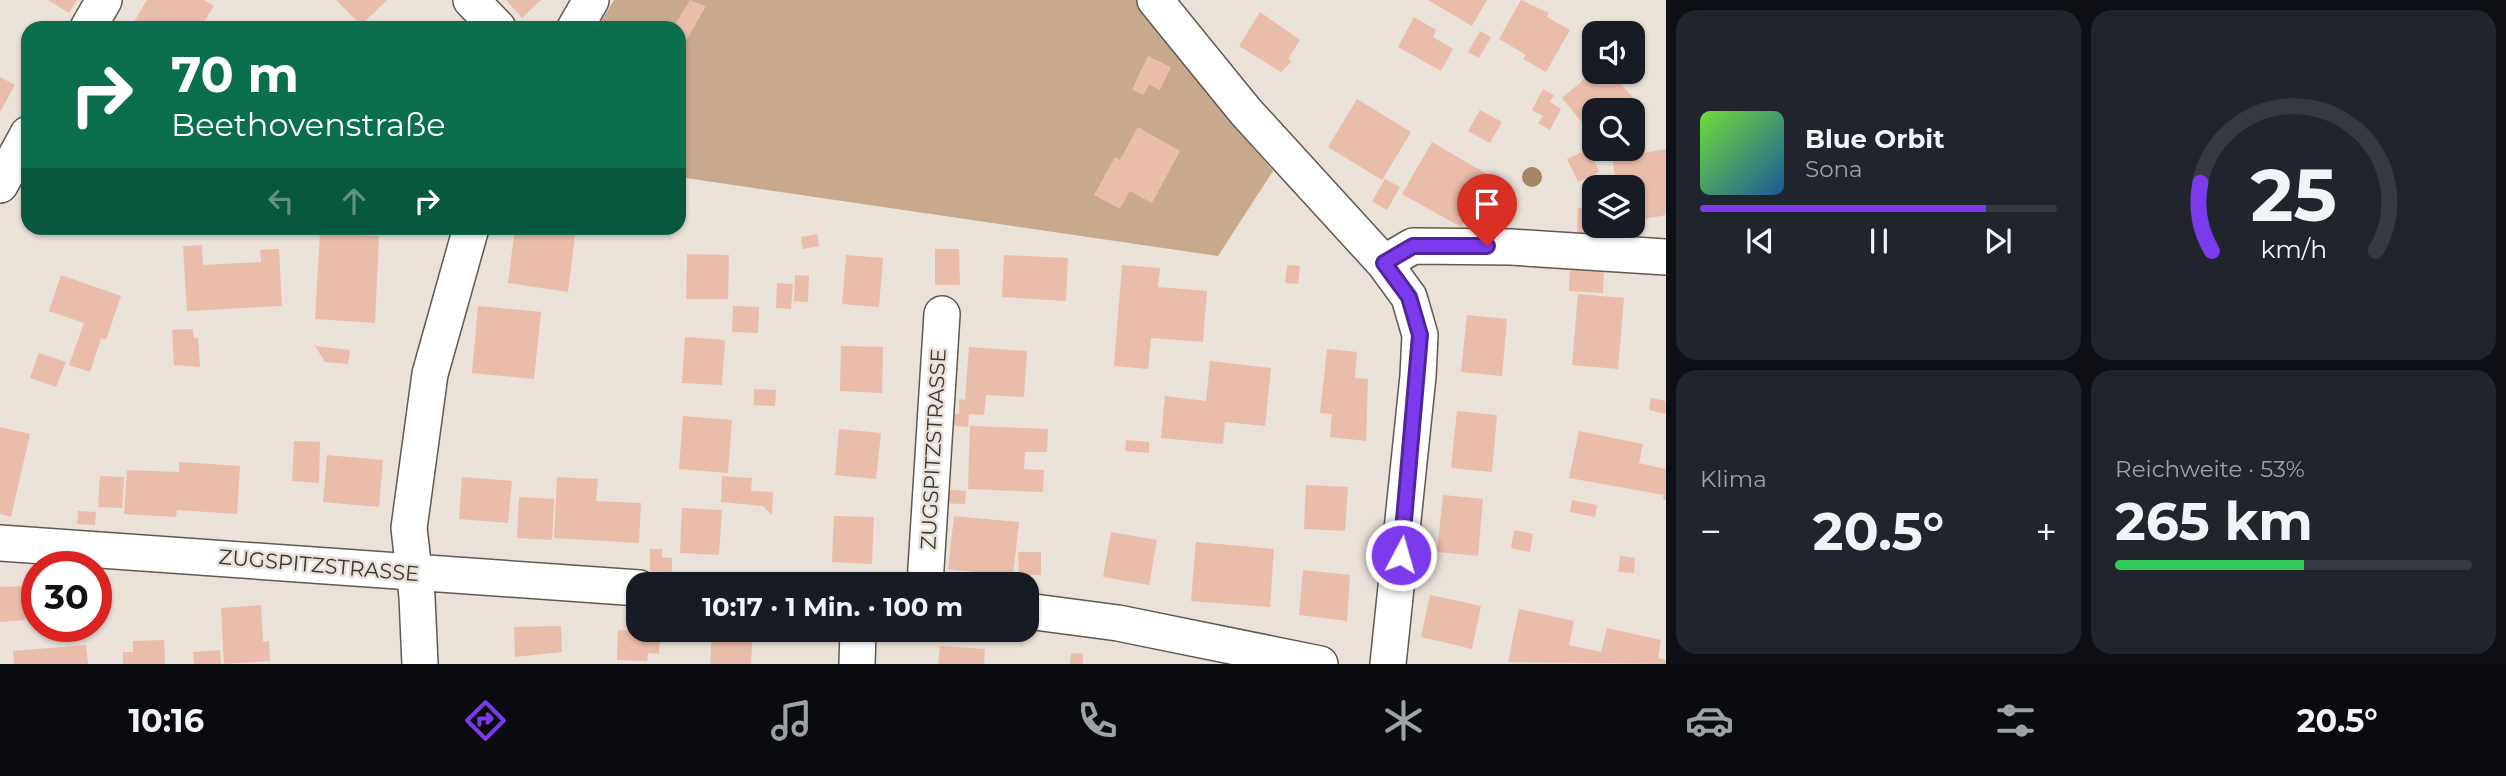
<!DOCTYPE html>
<html lang="de">
<meta charset="utf-8">
<style>
:root{--surface:#171b24;--page:#20242c;--text:#f1f3f6;--muted:#9ea1a6;--line:#363941;--accent:#7c3aed}
body{margin:0;font-family:Montserrat,sans-serif;background:var(--page);color:var(--text);height:100vh;display:flex;flex-direction:column;font-size:26px;white-space:nowrap}
*{box-sizing:border-box;margin:0}
p{font-size:23px;color:var(--muted)}
.icon{flex:none;width:38px;height:38px;fill:none;stroke:currentColor;stroke-width:2;stroke-linecap:round;stroke-linejoin:round}
.map{position:relative;flex:1;overflow:hidden}
.side{display:flex;flex-direction:column;gap:10px;padding:10px;background:#0d0f14;width:840px}
.side>*{flex:none}
.guide{position:absolute;left:21px;top:21px;width:665px;height:214px;border-radius:21px;box-shadow:0 2px 5px #0004;background:#0b6e4f;color:#fff;overflow:hidden}
.buttons{position:absolute;left:1582px;top:21px;display:grid;gap:14px}
.buttons a{display:grid;place-items:center;width:63px;height:63px;border-radius:14px;background:var(--surface);box-shadow:0 2px 5px #0004;font-size:35px}
.speed{position:absolute;left:21px;top:551px;display:flex;gap:14px;font-size:35px;font-weight:700;text-align:center}
.speed>*{display:grid;place-content:center;width:91px;height:91px;border-radius:50%;background:var(--surface);box-shadow:0 2px 5px #0004;line-height:1}
.speed .limit{border:10px solid #d22;background:#fff;color:#111}
.pin{position:absolute;display:grid;place-items:center;width:60px;height:60px;color:#fff;margin:-72px -30px;border-radius:50% 50% 50% 0;rotate:-45deg;box-shadow:0 0 7px #0007}
.pin .icon{rotate:45deg}
.me{position:absolute;width:77px;margin:-38px;rotate:6deg;stroke-linejoin:round;filter:drop-shadow(0 0 5px #0008)}
.turn{display:flex;align-items:center;gap:24px;height:147px;padding:0 35px;font-size:32px}
.turn .icon{width:91px;height:91px;stroke-width:2.5}
.turn b{display:block;font-size:49px;line-height:60px}
.lanes{display:flex;align-items:center;height:66px;padding:0 35px;background:#0003;justify-content:center;gap:35px;direction:ltr}
.lanes .off{opacity:.35}
.big{font-size:52px;font-weight:700;line-height:1.1}
.side .card{flex:1;display:flex;flex-direction:column;justify-content:center;gap:10px;min-width:0;padding:0 24px;border-radius:21px;background:var(--page)}
.side .dial{align-items:center;gap:0}
.dial svg{height:182px;overflow:visible;fill:none;stroke:var(--line);stroke-width:7;stroke-linecap:round;text-anchor:middle}
.dial text{fill:var(--text);stroke:none}
.song{display:flex;align-items:center;gap:21px}
.cover{width:84px;height:84px;border-radius:10px;background:linear-gradient(135deg,hsl(100 70% 55%),hsl(210 70% 35%))}
.played{height:7px;border-radius:4px;background:linear-gradient(90deg,var(--accent) 80%,var(--line) 80%)}
.keys{display:flex;justify-content:space-around;direction:ltr}
.heat{display:flex;justify-content:space-between;align-items:center;font-size:38px;direction:ltr}
.charge{height:10px;border-radius:5px;background:linear-gradient(90deg,#34c759 53%,var(--line) 0)}
.side .tiles{flex:1;display:grid;gap:10px;grid-template-columns:repeat(2,1fr)}
.trip{position:absolute;left:626px;top:572px;width:413px;height:70px;border-radius:21px;background:var(--surface);box-shadow:0 2px 5px #0004;font-weight:700;line-height:70px;text-align:center}
.tabs{display:flex;height:112px;justify-content:space-around;align-items:center;background:#090b0e;color:var(--muted)}
.tabs .icon{width:49px;height:49px}
.tabs .active{color:var(--accent)}
.tabs b{font-size:32px;color:var(--text)}
main{display:flex;flex:1;min-height:0}
.map>svg:first-child{display:block}
.green{fill:#c7a98d}
.building{fill:#eabcac}
.lines{fill:none;stroke-linecap:round;stroke-linejoin:round}
.minor-casing{stroke:#605952;stroke-width:38}
.minor{stroke:#fff;stroke-width:35}
.tree{fill:#a38764}
.route-casing{stroke:#51269a;stroke-width:18}
.route{stroke:#7c3aed;stroke-width:12}
.labels{text-anchor:middle;dominant-baseline:central;stroke-width:5;stroke-linejoin:round;paint-order:stroke}
.street-label{font-size:21px;fill:#3a3734;stroke:#eae1d9}
</style>
<main>
<div class="map">
<svg width="1666" height="664" viewBox="0 0 1666 664">
<rect width="100%" height="100%" fill="#eae1d9"/>
<!-- green -->
<path class="green" d="M 614,0 L 1141,0 L 1273,171 L 1218,256 L 679,177 L 679,28 L 597,28 Z"/>
<!-- building -->
<path class="building" d="M 48,0 L 77,0 L 69,13 Z
M 147,0 L 204,0 L 214,6 L 200,28 L 130,28 Z
M 336,0 L 387,0 L 361,25 Z
M 506,0 L 541,0 L 522,18 Z
M 690,0 L 706,6 L 679,53 L 679,28 L 673,28 Z
M 1428,0 L 1487,0 L 1472,26 Z
M 1521,0 L 1549,13 L 1547,17 L 1570,30 L 1546,72 L 1523,59 L 1526,55 L 1499,39 Z
M 1260,12 L 1300,40 L 1288,59 L 1292,61 L 1281,72 L 1239,46 Z
M 1414,17 L 1436,30 L 1433,37 L 1453,49 L 1441,71 L 1398,47 Z
M 1480,31 L 1491,37 L 1479,58 L 1468,52 Z
M 1148,56 L 1171,67 L 1160,90 L 1149,85 L 1143,95 L 1132,89 Z
M 1593,72 L 1611,72 L 1644,111 L 1633,121 L 1633,110 L 1594,110 L 1594,137 L 1562,98 Z
M 0,77 L 15,85 L 0,112 Z
M 1543,89 L 1554,95 L 1550,102 L 1561,109 L 1550,130 L 1538,123 L 1543,116 L 1532,110 Z
M 1357,99 L 1411,132 L 1382,180 L 1328,147 Z
M 1480,110 L 1502,122 L 1490,143 L 1468,131 Z
M 1138,127 L 1180,151 L 1152,203 L 1130,191 L 1120,209 L 1094,195 L 1115,157 L 1120,160 Z
M 1432,142 L 1490,176 L 1461,227 L 1402,194 Z
M 1589,149 L 1599,172 L 1578,182 L 1567,159 Z
M 1666,149 L 1666,215 L 1633,221 L 1633,187 L 1617,187 L 1612,158 Z
M 1385,179 L 1400,187 L 1387,210 L 1372,201 Z
M 1578,208 L 1594,208 L 1594,226 L 1601,226 L 1601,233 L 1577,233 Z
M 515,228 L 576,228 L 568,292 L 508,283 Z
M 320,233 L 379,236 L 375,323 L 315,319 Z
M 817,234 L 819,246 L 803,249 L 801,237 Z
M 202,245 L 203,265 L 261,262 L 260,250 L 279,249 L 282,306 L 187,311 L 183,246 Z
M 935,249 L 959,249 L 960,285 L 935,285 Z
M 687,254 L 729,255 L 728,299 L 686,299 Z
M 846,255 L 883,258 L 879,307 L 842,304 Z
M 1004,255 L 1068,258 L 1066,301 L 1002,297 Z
M 1122,265 L 1160,268 L 1158,287 L 1207,291 L 1203,342 L 1151,338 L 1148,369 L 1114,366 Z
M 1287,265 L 1300,266 L 1298,284 L 1285,283 Z
M 1570,266 L 1604,268 L 1603,293 L 1569,291 Z
M 61,275 L 121,296 L 106,340 L 101,338 L 90,372 L 69,365 L 84,323 L 49,311 Z
M 795,275 L 809,276 L 808,302 L 794,301 Z
M 777,283 L 793,284 L 791,309 L 776,308 Z
M 1578,294 L 1624,298 L 1618,369 L 1572,365 Z
M 478,306 L 541,312 L 534,379 L 472,373 Z
M 733,306 L 759,307 L 758,333 L 732,332 Z
M 1467,315 L 1507,319 L 1502,376 L 1461,372 Z
M 193,329 L 194,338 L 198,338 L 200,367 L 174,365 L 172,330 Z
M 685,337 L 725,340 L 722,385 L 682,383 Z
M 315,346 L 350,350 L 348,364 L 325,362 Z
M 841,346 L 883,347 L 882,393 L 840,391 Z
M 969,347 L 1027,351 L 1024,397 L 986,395 L 984,415 L 969,414 L 968,427 L 948,425 L 949,413 L 959,414 L 959,399 L 965,400 Z
M 1327,349 L 1357,352 L 1355,378 L 1368,379 L 1366,441 L 1330,437 L 1332,414 L 1320,413 Z
M 39,353 L 66,362 L 56,387 L 30,378 Z
M 1210,361 L 1271,368 L 1265,426 L 1225,422 L 1223,444 L 1161,438 L 1165,396 L 1206,401 Z
M 754,389 L 776,390 L 775,406 L 754,405 Z
M 1651,398 L 1666,401 L 1666,414 L 1649,410 Z
M 1457,411 L 1497,415 L 1492,472 L 1451,468 Z
M 683,416 L 732,420 L 728,473 L 679,469 Z
M 970,426 L 1048,429 L 1047,452 L 1025,452 L 1024,469 L 1044,470 L 1043,492 L 968,489 Z
M 0,427 L 30,434 L 11,517 L 0,514 Z
M 839,429 L 881,433 L 876,479 L 835,475 Z
M 1579,431 L 1643,444 L 1639,463 L 1666,469 L 1666,500 L 1663,500 L 1664,495 L 1569,478 Z
M 1126,440 L 1149,442 L 1149,453 L 1125,451 Z
M 294,441 L 320,442 L 319,483 L 292,481 Z
M 327,455 L 383,460 L 379,507 L 323,502 Z
M 179,462 L 240,466 L 237,514 L 177,510 L 176,517 L 124,514 L 127,470 L 179,472 Z
M 100,476 L 124,477 L 122,508 L 98,507 Z
M 722,476 L 752,478 L 751,491 L 773,492 L 772,515 L 763,506 L 721,502 Z
M 462,477 L 512,481 L 508,523 L 459,519 Z
M 557,477 L 598,479 L 596,501 L 641,503 L 639,543 L 554,538 Z
M 1306,485 L 1348,487 L 1345,531 L 1304,529 Z
M 939,489 L 966,491 L 965,504 L 939,503 Z
M 1443,495 L 1483,499 L 1478,556 L 1437,552 Z
M 519,497 L 554,499 L 552,540 L 517,538 Z
M 1572,500 L 1597,505 L 1595,517 L 1570,512 Z
M 682,508 L 722,510 L 719,555 L 680,553 Z
M 78,511 L 96,512 L 95,525 L 77,524 Z
M 834,516 L 874,517 L 872,564 L 832,562 Z
M 954,516 L 1019,522 L 1013,576 L 948,569 Z
M 1514,530 L 1533,534 L 1530,552 L 1511,548 Z
M 1111,532 L 1157,540 L 1149,585 L 1103,577 Z
M 1196,542 L 1274,549 L 1270,607 L 1191,601 Z
M 650,549 L 662,549 L 662,557 L 672,558 L 672,572 L 650,571 Z
M 1018,552 L 1041,552 L 1041,575 L 1019,575 Z
M 1620,556 L 1635,558 L 1634,573 L 1618,572 Z
M 1303,570 L 1350,575 L 1347,621 L 1299,615 Z
M 23,586 L 25,620 L 0,622 L 0,587 Z
M 1430,595 L 1481,606 L 1472,649 L 1421,637 Z
M 261,605 L 263,642 L 269,641 L 270,661 L 224,664 L 221,608 Z
M 1519,609 L 1574,621 L 1569,645 L 1601,652 L 1607,628 L 1661,640 L 1658,658 L 1666,660 L 1666,664 L 1508,662 Z
M 561,626 L 562,652 L 515,657 L 514,627 Z
M 618,630 L 660,631 L 659,654 L 648,653 L 647,661 L 617,660 Z
M 712,630 L 753,630 L 751,664 L 710,664 Z
M 164,640 L 165,664 L 123,664 L 123,652 L 133,652 L 133,641 Z
M 86,645 L 88,664 L 14,664 L 13,651 Z
M 940,646 L 985,649 L 984,664 L 938,664 Z
M 220,650 L 221,664 L 194,664 L 193,652 Z
M 1071,653 L 1083,654 L 1083,664 L 1070,664 Z"/>
<g class="lines">
<defs>
<path id="minor" d="M 471,0 L 498,28
M 1155,0 L 1246,112 L 1384,263 L 1409,297 L 1420,335 L 1418,376 L 1388,664
M 88,28 L 104,0
M 575,28 L 591,0
M 0,185 L 28,134
M 1384,263 L 1413,246 L 1511,247 L 1666,257
M 0,543 L 639,588
M 925,584 L 942,314
M 1027,611 L 1118,623 L 1320,664
M 420,664 L 417,597 L 409,528 L 430,374 L 471,228
M 857,664 L 858,630"/>
</defs>
<!-- minor casing -->
<use href="#minor" class="minor-casing"/>
<!-- minor -->
<use href="#minor" class="minor"/>
</g>
<!-- trees -->
<circle class="tree" cx="1532" cy="177" r="10"/>
<g class="lines">
<defs>
<path id="route" d="M 1401,555 L 1420,335 L 1409,297 L 1384,263 L 1413,246 L 1487,246"/>
</defs>
<!-- route casing -->
<use href="#route" class="route-casing"/>
<!-- route -->
<use href="#route" class="route"/>
</g>
<g class="labels">
<!-- street labels -->
<g class="street-label">
<text transform="translate(933 449) rotate(-87)">ZUGSPITZSTRASSE</text>
<text transform="translate(319 565) rotate(5)">ZUGSPITZSTRASSE</text>
</g>
</g>
</svg>
<div class="buttons">
<a><svg class="icon" aria-label="sound" viewBox="0 0 24 24"><path d="M4 9h4l5-4v14l-5-4H4zM17 9q2 3 0 6"/></svg></a>
<a><svg class="icon" aria-label="search" viewBox="0 0 24 24"><circle cx="10" cy="10" r="6"/><path d="M15 15l6 6"/></svg></a>
<a><svg class="icon" aria-label="layers" viewBox="0 0 24 24"><path d="M12 4l9 5-9 5-9-5zM3 14l9 5 9-5"/></svg></a>
</div>
<div class="speed"><div class="limit">30</div></div>
<div class="pin" style="left:1487px;top:246px;background:#d93025"><svg class="icon" aria-label="arrive" viewBox="0 0 24 24"><path d="M6 21V4h12l-3 4 3 4H6"/></svg></div>
<svg class="me" style="left:1401px;top:555px" viewBox="-20 -20 40 40"><circle r="17" fill="#7c3aed" stroke="#fff" stroke-width="3"/><path d="M0-11L8 9 0 5-8 9z" fill="#fff"/></svg>
<div class="trip">10:17 · 1 Min. · 100 m</div>
<div class="guide">
<div class="turn"><svg class="icon" aria-label="right" viewBox="0 0 24 24"><path d="M7 20v-9h11M14 6l5 5-5 5"/></svg><div><b>70 m</b>Beethovenstraße</div></div>
<div class="lanes"><svg class="icon off" aria-label="left" viewBox="0 0 24 24"><path d="M17 20v-9H6M10 6l-5 5 5 5"/></svg><svg class="icon off" aria-label="ahead" viewBox="0 0 24 24"><path d="M12 20V5M6 11l6-6 6 6"/></svg><svg class="icon" aria-label="right" viewBox="0 0 24 24"><path d="M7 20v-9h11M14 6l5 5-5 5"/></svg></div>
</div>
</div>
<section class="side">
<div class="tiles">
<div class="card">
<div class="song"><i class="cover"></i><div><b>Blue Orbit</b><p>Sona</p></div></div>
<div class="played"></div>
<div class="keys"><svg class="icon" aria-label="previous" viewBox="0 0 24 24"><path d="M18 5L8 12l10 7zM5 5v14"/></svg><svg class="icon" aria-label="pause" viewBox="0 0 24 24"><path d="M8 5v14M16 5v14"/></svg><svg class="icon" aria-label="next" viewBox="0 0 24 24"><path d="M6 5l10 7-10 7zM19 5v14"/></svg></div>
</div>
<div class="card dial"><svg viewBox="0 0 100 80">
<path d="M14 69A42 42 0 1 1 86 69"/>
<path d="M14 69A42 42 0 0 1 9 39" stroke="#7c3aed"/>
<text x="50" y="56" font-size="32" font-weight="700">25</text>
<text x="50" y="72" font-size="11">km/h</text>
</svg></div>
<div class="card"><p>Klima</p>
<div class="heat"><a>−</a><b class="big">20.5°</b><a>+</a></div>
</div>
<div class="card"><p>Reichweite · 53%</p><b class="big">265 km</b><div class="charge"></div></div>
</div>
</section>
</main>
<nav class="tabs">
<b>10:16</b>
<svg class="icon active" aria-label="directions" viewBox="0 0 24 24"><path d="M12 3l9 9-9 9-9-9zM9 14v-3h6M13 9l2 2-2 2"/></svg>
<svg class="icon" aria-label="music" viewBox="0 0 24 24"><path d="M9 18V5l10-2v13"/><circle cx="6" cy="18" r="3"/><circle cx="16" cy="16" r="3"/></svg>
<svg class="icon" aria-label="phone" viewBox="0 0 24 24"><path d="M5 4h4l2 5-3 2q2 4 5 5l2-3 5 2v4C11 20 4 13 5 4z"/></svg>
<svg class="icon" aria-label="climate" viewBox="0 0 24 24"><path d="M12 3v18M4 7l16 10M4 17L20 7"/></svg>
<svg class="icon" aria-label="car" viewBox="0 0 24 24"><path d="M5 17H2v-5l4-1 3-4h7l3 4 3 1v5h-3M9 17h6M6 11h13"/><circle cx="7" cy="17" r="2"/><circle cx="17" cy="17" r="2"/></svg>
<svg class="icon" aria-label="filters" viewBox="0 0 24 24"><path d="M4 7h16M4 17h16"/><circle cx="9" cy="7" r="2"/><circle cx="15" cy="17" r="2"/></svg>
<b>20.5°</b>
</nav>
